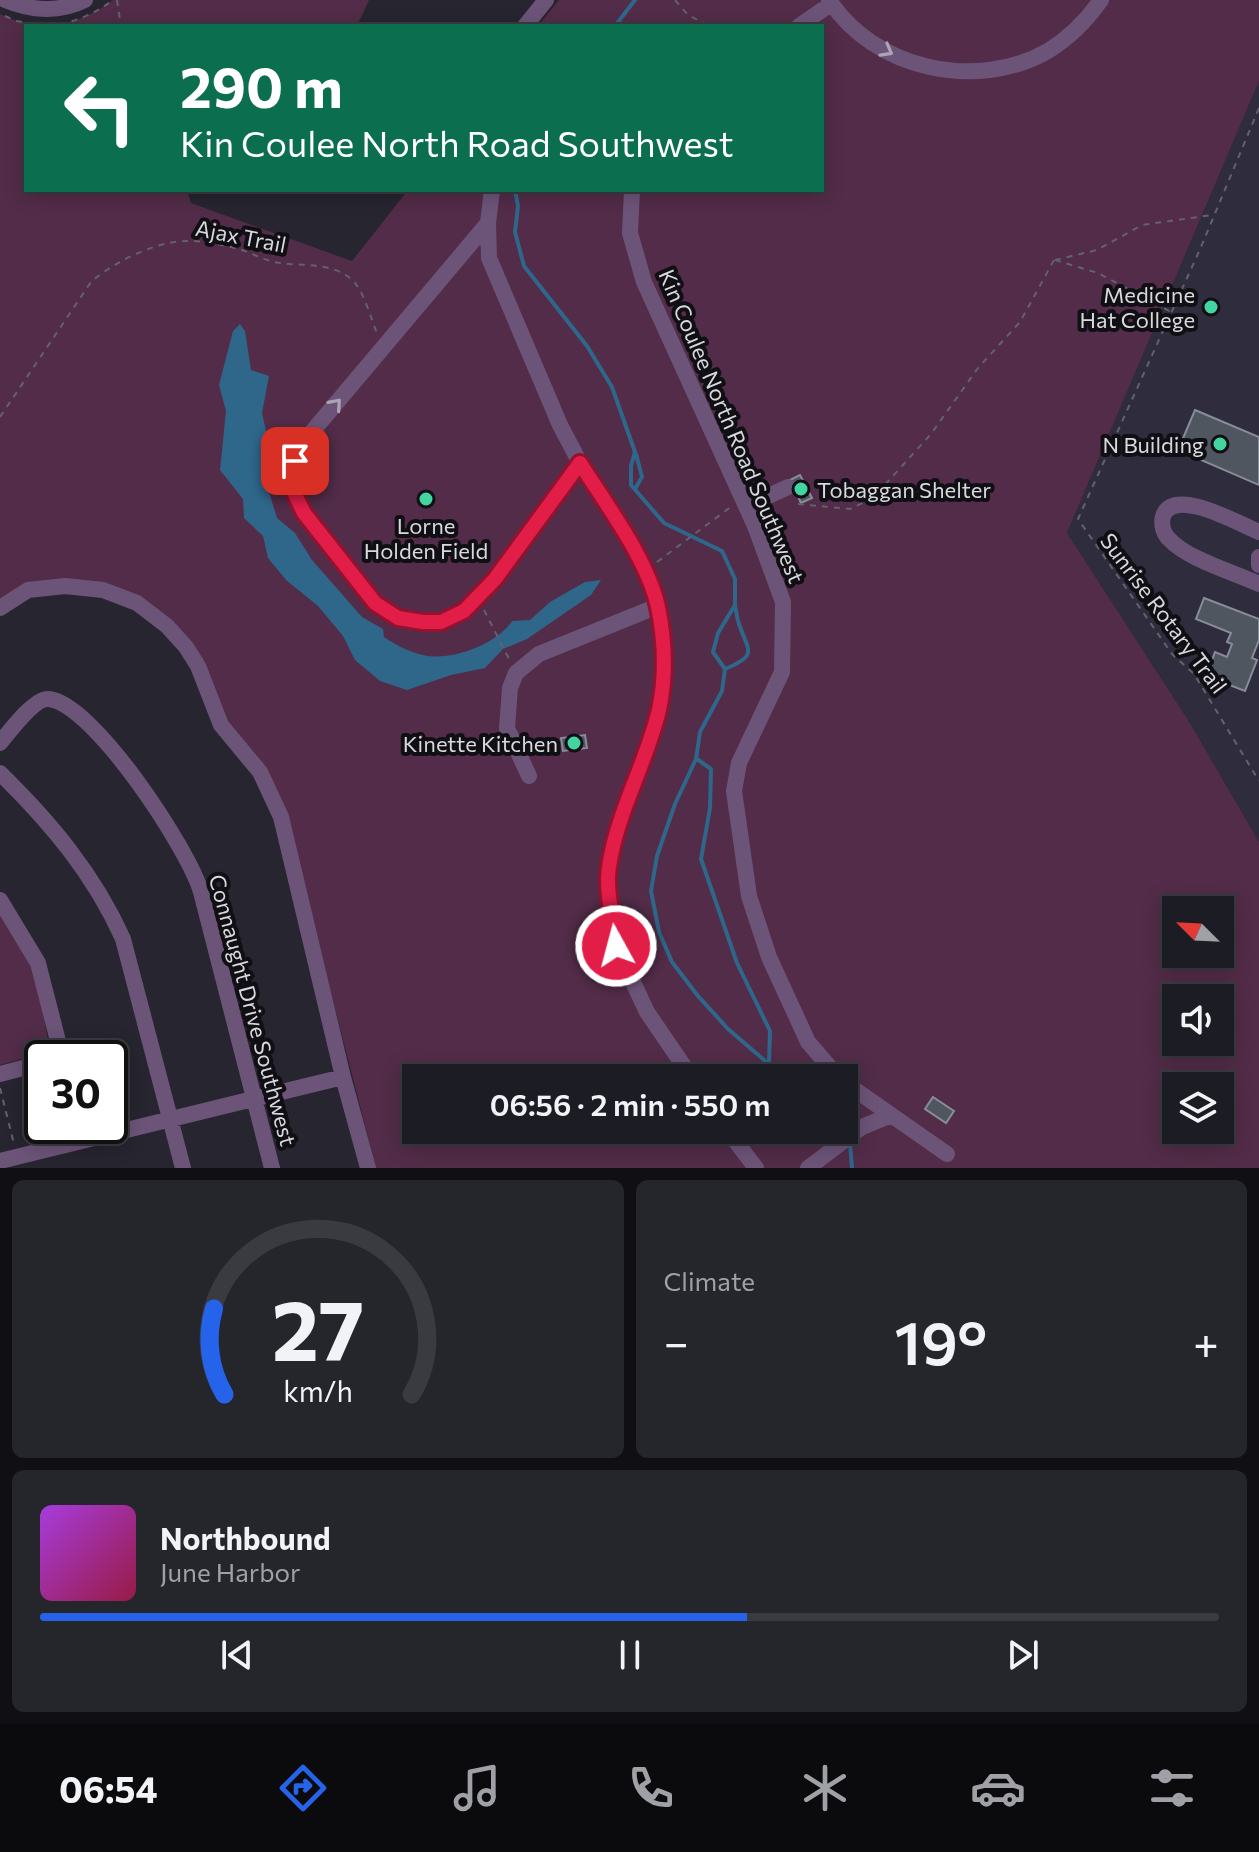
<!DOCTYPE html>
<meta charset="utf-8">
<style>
:root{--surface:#1c1c24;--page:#25252c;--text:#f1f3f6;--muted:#a0a1a6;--line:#3a3a41;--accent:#2563eb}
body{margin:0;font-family:Commissioner,sans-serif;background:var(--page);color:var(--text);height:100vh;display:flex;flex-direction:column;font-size:30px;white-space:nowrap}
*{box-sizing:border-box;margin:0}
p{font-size:26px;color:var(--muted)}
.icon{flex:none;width:44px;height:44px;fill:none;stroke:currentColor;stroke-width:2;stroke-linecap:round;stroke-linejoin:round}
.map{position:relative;height:1168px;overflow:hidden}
.sheet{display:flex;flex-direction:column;gap:12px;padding:12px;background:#0f0f14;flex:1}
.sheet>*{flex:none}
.banner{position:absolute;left:24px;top:24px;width:800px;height:168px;border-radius:0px;box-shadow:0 4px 20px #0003,0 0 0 2px var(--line);background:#0b6e4f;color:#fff;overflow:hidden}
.needle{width:52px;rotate:294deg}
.fabs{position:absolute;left:1162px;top:896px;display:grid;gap:16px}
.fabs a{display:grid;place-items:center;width:72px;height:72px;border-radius:0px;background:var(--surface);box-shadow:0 4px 20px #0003,0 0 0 2px var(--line);font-size:40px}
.speed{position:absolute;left:24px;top:1040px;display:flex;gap:16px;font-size:40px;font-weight:700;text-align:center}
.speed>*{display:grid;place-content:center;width:104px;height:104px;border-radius:50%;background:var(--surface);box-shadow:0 4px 20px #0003,0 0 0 2px var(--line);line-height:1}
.speed .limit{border:4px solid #111;border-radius:12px;background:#fff;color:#111}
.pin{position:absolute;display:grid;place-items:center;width:68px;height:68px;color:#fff;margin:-34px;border-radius:16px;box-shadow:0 4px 12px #0006}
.me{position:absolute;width:88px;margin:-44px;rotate:353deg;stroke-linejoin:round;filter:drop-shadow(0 0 6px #0008)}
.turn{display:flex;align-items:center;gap:28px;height:168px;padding:0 24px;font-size:36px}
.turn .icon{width:104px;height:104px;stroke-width:2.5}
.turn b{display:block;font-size:56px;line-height:68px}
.big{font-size:60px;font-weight:600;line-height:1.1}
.sheet .card{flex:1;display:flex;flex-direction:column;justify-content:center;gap:12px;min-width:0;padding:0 28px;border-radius:12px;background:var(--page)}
.sheet .dial{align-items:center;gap:0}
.dial svg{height:208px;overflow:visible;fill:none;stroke:var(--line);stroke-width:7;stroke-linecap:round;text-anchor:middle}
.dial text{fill:var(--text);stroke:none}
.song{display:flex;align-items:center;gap:24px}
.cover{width:96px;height:96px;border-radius:12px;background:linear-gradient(135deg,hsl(280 70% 55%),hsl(340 70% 35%))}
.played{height:8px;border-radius:4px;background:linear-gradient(90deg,var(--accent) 60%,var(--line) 60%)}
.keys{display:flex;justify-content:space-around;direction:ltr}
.heat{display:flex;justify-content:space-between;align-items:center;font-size:44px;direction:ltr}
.sheet .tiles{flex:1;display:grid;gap:12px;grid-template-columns:1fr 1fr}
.card:last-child{grid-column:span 2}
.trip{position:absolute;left:402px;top:1064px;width:456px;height:80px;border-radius:0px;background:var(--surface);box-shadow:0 4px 20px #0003,0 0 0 2px var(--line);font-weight:600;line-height:80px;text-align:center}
.tabs{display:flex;height:128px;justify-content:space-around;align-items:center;background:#0b0b0e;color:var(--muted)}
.tabs .icon{width:56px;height:56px}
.tabs .current{color:var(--accent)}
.tabs b{font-size:36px;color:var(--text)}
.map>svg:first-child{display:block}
.built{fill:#2f2d3d}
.green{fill:#522c48;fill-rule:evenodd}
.water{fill:#2f678b}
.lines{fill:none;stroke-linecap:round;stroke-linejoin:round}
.stream{stroke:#2f678b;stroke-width:4}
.building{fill:#505660;stroke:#878d98;stroke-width:2}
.path{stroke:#63626c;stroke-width:2;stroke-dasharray:6 6;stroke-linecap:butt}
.minor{stroke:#6c5479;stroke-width:16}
.oneway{stroke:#ada3b6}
.route-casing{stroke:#92132f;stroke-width:20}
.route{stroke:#e11d48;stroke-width:14}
.poi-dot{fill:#42d4a1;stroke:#100f14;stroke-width:3}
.labels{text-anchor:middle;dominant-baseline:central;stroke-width:8;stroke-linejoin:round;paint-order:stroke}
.street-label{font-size:22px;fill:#d8d8de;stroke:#100f14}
.poi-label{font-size:22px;fill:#d8d8de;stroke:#100f14;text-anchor:end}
</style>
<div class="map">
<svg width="1259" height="1168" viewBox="0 0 1259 1168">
<rect width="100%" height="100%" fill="#262530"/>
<!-- built -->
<path class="built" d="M 1259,81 L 1259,842 L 1190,723 L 1067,533 Z"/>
<!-- green -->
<path class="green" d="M 113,0 L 369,0 L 357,26 L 48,26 C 73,23 93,15 113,0 Z
M 559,0 L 1259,0 L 1259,81 L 1067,533 L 1190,723 L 1259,842 L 1259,1168 L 376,1168 L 285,814 L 236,738 L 169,622 L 66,582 L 0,604 L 0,14 L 17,21 L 43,26 L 26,26 L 26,190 L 187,190 L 191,203 L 352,261 L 408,190 L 822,190 L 822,26 L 538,26 ZM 1176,910 L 1220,910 L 1220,954 L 1176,954 ZM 1176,998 L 1220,998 L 1220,1042 L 1176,1042 ZM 416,1078 L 844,1078 L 844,1130 L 416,1130 ZM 1176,1086 L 1220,1086 L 1220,1130 L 1176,1130 Z
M 0,910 L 36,975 L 50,1051 L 0,1065 Z"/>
<!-- water -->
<path class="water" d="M 240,324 L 245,331 L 251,370 L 269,376 L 262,413 L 269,444 L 271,474 L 268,489 L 277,518 L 295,533 L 312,560 L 362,617 L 383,629 L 384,637 C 396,645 409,652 423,655 C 451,662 497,644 512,621 L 530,620 L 550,602 L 585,582 L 601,580 L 591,595 L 527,639 L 503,649 L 485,668 L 451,675 L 407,690 L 380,681 L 355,660 L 343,636 L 318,606 L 286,580 L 268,558 L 263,536 L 244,518 L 243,499 L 220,470 L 226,411 L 219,385 L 233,331 Z"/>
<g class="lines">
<!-- stream -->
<path class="stream" d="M 615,26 L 635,0
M 515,190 L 518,206 L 515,232 L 524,266 L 587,346 L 612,387 L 635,452 L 631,466 L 631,485 L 664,523 L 722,551 L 735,579 L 735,605 L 718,633 L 713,652 L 725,669 L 722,691 L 700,732 L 696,759 L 675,804 L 657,856 L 651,891 L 659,932 L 672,962 L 698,996 L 728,1029 L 785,1078
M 635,489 L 642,477 L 636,454
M 725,669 C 759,655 748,651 739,624 C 737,618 736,611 735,605
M 697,759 L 711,769 L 710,808 L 701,859 L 737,963 L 770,1031 L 769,1062
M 837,1130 L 844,1137
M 850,1143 L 852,1168"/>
</g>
<!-- building -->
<path class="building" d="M 1195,410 L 1259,437 L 1259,485 L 1178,450 Z
M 800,475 L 812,498 L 801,503 L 790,480 Z
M 1204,598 L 1259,619 L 1259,640 L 1252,658 L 1257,660 L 1245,691 L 1206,676 L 1215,652 L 1227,657 L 1232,644 L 1227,642 L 1231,633 L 1196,619 Z
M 585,735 L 587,748 L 563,751 L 561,738 Z
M 933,1097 L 954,1111 L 946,1123 L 925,1109 Z"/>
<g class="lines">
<!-- path -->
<path class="path" d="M 117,0 L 121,26
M 675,0 L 688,15 L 710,26
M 5,16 L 17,21 L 43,26
M 48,26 C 73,23 93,15 113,0
M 1259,108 L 1201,247 L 1078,519 L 1172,654 L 1194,674 L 1259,781
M 1055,260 L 1097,250 L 1142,225 L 1212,215
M 1055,260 L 1098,273 L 1171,312
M 0,417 L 91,282 C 114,262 154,242 185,241 C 202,240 222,245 239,249 C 251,253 262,259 274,262 C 299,267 328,261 350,278 C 364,289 370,317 377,333
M 798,504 L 850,509 L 873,498 L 931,434 L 978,368 L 1020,322 L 1054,260
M 657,562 L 732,506
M 484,610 L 510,661
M 0,1088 L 14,1144"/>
<!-- minor -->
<path class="minor" d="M 5,0 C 31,11 60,13 85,0
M 829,0 C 874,69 976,92 1048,51 C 1069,38 1087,20 1101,0
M 525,26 L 546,0
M 799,26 L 831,4
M 492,190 L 488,223 L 489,258 L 560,425 L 580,463 L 646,570 L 658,606 L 664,658 L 659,709 L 647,750 L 618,822 L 608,871 L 616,946 L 647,1012 L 692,1078
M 632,190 L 630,233 L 644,282 L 755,526 L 783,602 L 782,672 L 739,763 L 734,791 L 749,896 L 769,957 L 808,1042 L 839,1078
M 488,223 L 306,439 L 295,461 L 291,486 L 304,513 L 376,605 L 398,618 L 423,622 L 441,622 L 464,611 L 495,579 L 580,463
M 747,506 L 788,487
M 1259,532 C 1239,524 1174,486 1163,516 C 1161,524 1163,533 1169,539 C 1187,559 1233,572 1259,584
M 1259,557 L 1259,565
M 0,608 L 28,590 L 65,586 L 103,590 L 137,603 L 167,626 L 186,647 L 198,666 L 221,725 L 260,772 L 281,817 L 343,1077 L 368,1168
M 0,743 C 9,732 35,697 49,699 C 94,704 189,850 201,892 L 272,1168
M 0,773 C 50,822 94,874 123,939 L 183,1168
M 529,776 L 507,728 L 510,688 L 516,673 L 539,654 L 658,606
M 0,900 L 38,963 L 59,1045 L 55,1058
M 0,1074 L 42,1063
M 844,1082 L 947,1154
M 727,1130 L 756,1168
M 0,1161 L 343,1077
M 808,1168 L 862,1127 L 891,1115"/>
</g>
<!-- one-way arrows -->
<defs><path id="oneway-chevron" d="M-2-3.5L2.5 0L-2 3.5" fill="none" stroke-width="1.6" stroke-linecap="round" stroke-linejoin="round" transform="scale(2)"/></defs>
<g class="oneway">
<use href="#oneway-chevron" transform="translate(887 51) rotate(29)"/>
<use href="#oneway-chevron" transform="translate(336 404) rotate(-49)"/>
</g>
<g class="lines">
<defs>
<path id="route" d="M 295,461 L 291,486 L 304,513 L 375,603 L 398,618 L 423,622 L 441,622 L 464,611 L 495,579 L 580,463 C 607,506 647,558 658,607 C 665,641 666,677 659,710 C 646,764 617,812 609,867 C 605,889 614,923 616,946"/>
</defs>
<!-- route casing -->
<use href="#route" class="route-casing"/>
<!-- route -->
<use href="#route" class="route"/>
</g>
<!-- markers -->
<g class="poi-dot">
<circle cx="1211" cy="307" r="8"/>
<circle cx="1220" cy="444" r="8"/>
<circle cx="801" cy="489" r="8"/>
<circle cx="426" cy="499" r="8"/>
<circle cx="574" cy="743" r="8"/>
</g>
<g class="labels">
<!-- street labels -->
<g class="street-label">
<text transform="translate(241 236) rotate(11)">Ajax Trail</text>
<text transform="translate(732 426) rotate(67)">Kin Coulee North Road Southwest</text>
<text transform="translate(1164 613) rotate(53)">Sunrise Rotary Trail</text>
<text transform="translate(253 1010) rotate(75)">Connaught Drive Southwest</text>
</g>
<!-- poi labels -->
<g class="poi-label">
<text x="1195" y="294">Medicine<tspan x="1195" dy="25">Hat College</tspan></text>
<text x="1204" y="444">N Building</text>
<text x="817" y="489" text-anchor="start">Tobaggan Shelter</text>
<text x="426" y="525" text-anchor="middle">Lorne<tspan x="426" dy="25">Holden Field</tspan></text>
<text x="558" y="743">Kinette Kitchen</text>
</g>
</g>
</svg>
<div class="fabs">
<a><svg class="needle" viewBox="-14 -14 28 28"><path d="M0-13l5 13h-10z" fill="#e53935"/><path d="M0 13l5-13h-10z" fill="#a0a1a6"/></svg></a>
<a><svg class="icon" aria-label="sound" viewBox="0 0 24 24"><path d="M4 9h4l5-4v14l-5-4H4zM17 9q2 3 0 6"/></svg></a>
<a><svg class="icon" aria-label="layers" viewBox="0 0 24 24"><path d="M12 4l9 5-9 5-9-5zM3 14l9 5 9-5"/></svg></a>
</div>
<div class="speed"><div class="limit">30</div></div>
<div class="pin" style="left:295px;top:461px;background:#d93025"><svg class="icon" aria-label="arrive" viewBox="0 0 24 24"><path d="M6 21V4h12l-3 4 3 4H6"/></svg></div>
<svg class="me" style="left:616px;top:946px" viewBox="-20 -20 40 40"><circle r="17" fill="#e11d48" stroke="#fff" stroke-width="3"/><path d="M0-11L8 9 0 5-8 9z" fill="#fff"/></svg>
<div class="trip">06:56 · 2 min · 550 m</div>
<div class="banner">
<div class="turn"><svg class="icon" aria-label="left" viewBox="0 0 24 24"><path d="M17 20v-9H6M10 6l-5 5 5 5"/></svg><div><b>290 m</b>Kin Coulee North Road Southwest</div></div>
</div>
</div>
<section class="sheet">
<div class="tiles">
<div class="card dial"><svg viewBox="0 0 100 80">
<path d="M14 69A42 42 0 1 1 86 69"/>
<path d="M14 69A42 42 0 0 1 10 36" stroke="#2563eb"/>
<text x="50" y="56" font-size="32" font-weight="700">27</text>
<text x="50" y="72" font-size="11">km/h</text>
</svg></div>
<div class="card"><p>Climate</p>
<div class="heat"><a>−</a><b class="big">19°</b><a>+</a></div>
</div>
<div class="card">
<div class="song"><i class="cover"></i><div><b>Northbound</b><p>June Harbor</p></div></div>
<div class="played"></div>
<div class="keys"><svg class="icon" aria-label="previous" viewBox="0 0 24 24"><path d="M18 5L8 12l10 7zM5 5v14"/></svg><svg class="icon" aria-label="pause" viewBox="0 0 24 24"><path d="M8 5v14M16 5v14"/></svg><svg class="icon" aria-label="next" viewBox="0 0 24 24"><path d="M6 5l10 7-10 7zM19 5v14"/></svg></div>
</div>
</div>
</section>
<nav class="tabs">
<b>06:54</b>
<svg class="icon current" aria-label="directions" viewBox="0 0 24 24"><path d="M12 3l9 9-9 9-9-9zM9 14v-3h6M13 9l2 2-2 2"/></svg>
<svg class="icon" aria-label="music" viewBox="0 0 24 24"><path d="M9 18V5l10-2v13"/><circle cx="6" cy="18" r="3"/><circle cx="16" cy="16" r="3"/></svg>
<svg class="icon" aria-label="phone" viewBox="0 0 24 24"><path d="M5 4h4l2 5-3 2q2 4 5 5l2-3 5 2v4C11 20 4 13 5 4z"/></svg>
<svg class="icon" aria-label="climate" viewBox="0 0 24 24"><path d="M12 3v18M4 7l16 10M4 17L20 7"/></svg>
<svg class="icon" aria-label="car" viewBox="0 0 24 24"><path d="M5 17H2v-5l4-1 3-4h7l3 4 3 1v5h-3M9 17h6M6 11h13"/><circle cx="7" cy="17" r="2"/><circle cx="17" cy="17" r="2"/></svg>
<svg class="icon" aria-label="filters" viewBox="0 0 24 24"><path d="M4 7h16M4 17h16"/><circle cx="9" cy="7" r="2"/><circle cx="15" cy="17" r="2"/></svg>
</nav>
